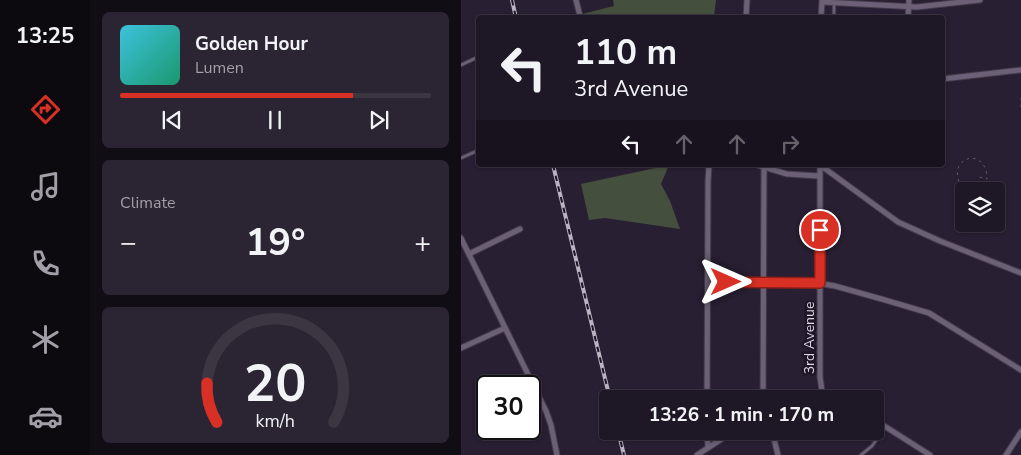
<!DOCTYPE html>
<meta charset="utf-8">
<style>
:root{--surface:#1e1726;--page:#2b2432;--text:#f1f3f6;--muted:#a19fa7;--line:#3c3643;--accent:#d93025}
body{margin:0;font-family:"Nunito Sans",sans-serif;background:var(--page);color:var(--text);height:100vh;display:flex;flex-direction:column;font-size:19px;white-space:nowrap}
*{box-sizing:border-box;margin:0}
p{font-size:16px;color:var(--muted)}
.icon{flex:none;width:28px;height:28px;fill:none;stroke:currentColor;stroke-width:2;stroke-linecap:round;stroke-linejoin:round}
.map{position:relative;flex:1;overflow:hidden}
.panel{display:flex;flex-direction:column;gap:12px;padding:12px;background:#100d15;width:371px}
.panel>*{flex:none}
.guide{position:absolute;left:15px;top:15px;width:469px;height:152px;border-radius:5px;box-shadow:0 1px 4px #0004,0 0 0 1px var(--line);background:#1e1726;color:var(--text);overflow:hidden}
.buttons{position:absolute;left:494px;top:182px;display:grid;gap:10px}
.buttons a{display:grid;place-items:center;width:50px;height:50px;border-radius:5px;background:var(--surface);box-shadow:0 1px 4px #0004,0 0 0 1px var(--line);font-size:25px}
.speed{position:absolute;left:15px;top:375px;display:flex;gap:10px;font-size:25px;font-weight:700;text-align:center}
.speed>*{display:grid;place-content:center;width:65px;height:65px;border-radius:50%;background:var(--surface);box-shadow:0 1px 4px #0004,0 0 0 1px var(--line);line-height:1}
.speed .limit{border:2px solid #111;border-radius:8px;background:#fff;color:#111}
.pin{position:absolute;display:grid;place-items:center;width:42px;height:42px;color:#fff;margin:-21px;border:2px solid #fff;border-radius:50%;box-shadow:0 1px 5px #0007}
.me{position:absolute;width:55px;margin:-28px;rotate:90deg;stroke-linejoin:round;filter:drop-shadow(0 0 4px #0008)}
.turn{display:flex;align-items:center;gap:18px;height:105px;padding:0 15px;font-size:22px}
.turn .icon{width:65px;height:65px;stroke-width:2.5}
.turn b{display:block;font-size:35px;line-height:42px}
.lanes{display:flex;align-items:center;height:48px;padding:0 15px;background:#0003;justify-content:center;gap:25px;direction:ltr}
.lanes .off{opacity:.35}
.big{font-size:38px;font-weight:700;line-height:1.1}
.panel .widget{flex:1;display:flex;flex-direction:column;justify-content:center;gap:8px;min-width:0;padding:0 18px;border-radius:8px;background:var(--page)}
.panel .dial{align-items:center;gap:0}
.dial svg{height:130px;overflow:visible;fill:none;stroke:var(--line);stroke-width:7;stroke-linecap:round;text-anchor:middle}
.dial text{fill:var(--text);stroke:none}
.song{display:flex;align-items:center;gap:15px}
.cover{width:60px;height:60px;border-radius:8px;background:linear-gradient(135deg,hsl(190 70% 55%),hsl(160 70% 35%))}
.played{height:5px;border-radius:2px;background:linear-gradient(90deg,var(--accent) 75%,var(--line) 75%)}
.keys{display:flex;justify-content:space-around;direction:ltr}
.heat{display:flex;justify-content:space-between;align-items:center;font-size:28px;direction:ltr}
.trip{position:absolute;left:138px;top:390px;width:285px;height:50px;border-radius:5px;background:var(--surface);box-shadow:0 1px 4px #0004,0 0 0 1px var(--line);font-weight:700;line-height:50px;text-align:center}
main{display:flex;flex:1;min-height:0}
.tab-bar{display:flex;flex-direction:column;width:90px;justify-content:space-around;align-items:center;background:#0c090f;color:var(--muted)}
.tab-bar .icon{width:35px;height:35px}
.tab-bar .current{color:var(--accent)}
.tab-bar b{font-size:22px;color:var(--text)}
.map>svg:first-child{display:block}
.green{fill:#454f3e}
.lines{fill:none;stroke-linecap:round;stroke-linejoin:round}
.service-casing{stroke:#423b4a;stroke-width:4.5}
.minor-casing{stroke:#423b4a;stroke-width:7}
.path{stroke:#625a6b;stroke-width:1;stroke-dasharray:2.5 4;stroke-linecap:butt}
.service{stroke:#6b6076;stroke-width:2.5}
.minor{stroke:#6b6076;stroke-width:5}
.rail-casing{stroke:#bab3c2;stroke-width:4}
.rail{stroke:#1f1628;stroke-width:2;stroke-dasharray:5.5;stroke-linecap:butt}
.route-casing{stroke:#8d1f18;stroke-width:12}
.route{stroke:#d93025;stroke-width:9}
.labels{text-anchor:middle;dominant-baseline:central;stroke-width:5;stroke-linejoin:round;paint-order:stroke}
.street-label{font-size:14px;fill:#ded8e5;stroke:#1f1628}
</style>
<main>
<nav class="tab-bar">
<b>13:25</b>
<svg class="icon current" aria-label="directions" viewBox="0 0 24 24"><path d="M12 3l9 9-9 9-9-9zM9 14v-3h6M13 9l2 2-2 2"/></svg>
<svg class="icon" aria-label="music" viewBox="0 0 24 24"><path d="M9 18V5l10-2v13"/><circle cx="6" cy="18" r="3"/><circle cx="16" cy="16" r="3"/></svg>
<svg class="icon" aria-label="phone" viewBox="0 0 24 24"><path d="M5 4h4l2 5-3 2q2 4 5 5l2-3 5 2v4C11 20 4 13 5 4z"/></svg>
<svg class="icon" aria-label="climate" viewBox="0 0 24 24"><path d="M12 3v18M4 7l16 10M4 17L20 7"/></svg>
<svg class="icon" aria-label="car" viewBox="0 0 24 24"><path d="M5 17H2v-5l4-1 3-4h7l3 4 3 1v5h-3M9 17h6M6 11h13"/><circle cx="7" cy="17" r="2"/><circle cx="17" cy="17" r="2"/></svg>
</nav>
<section class="panel">
<div class="widget">
<div class="song"><i class="cover"></i><div><b>Golden Hour</b><p>Lumen</p></div></div>
<div class="played"></div>
<div class="keys"><svg class="icon" aria-label="previous" viewBox="0 0 24 24"><path d="M18 5L8 12l10 7zM5 5v14"/></svg><svg class="icon" aria-label="pause" viewBox="0 0 24 24"><path d="M8 5v14M16 5v14"/></svg><svg class="icon" aria-label="next" viewBox="0 0 24 24"><path d="M6 5l10 7-10 7zM19 5v14"/></svg></div>
</div>
<div class="widget"><p>Climate</p>
<div class="heat"><a>−</a><b class="big">19°</b><a>+</a></div>
</div>
<div class="widget dial"><svg viewBox="0 0 100 80">
<path d="M14 69A42 42 0 1 1 86 69"/>
<path d="M14 69A42 42 0 0 1 8 45" stroke="#d93025"/>
<text x="50" y="56" font-size="32" font-weight="700">20</text>
<text x="50" y="72" font-size="11">km/h</text>
</svg></div>
</section>
<div class="map">
<svg width="560" height="455" viewBox="0 0 560 455">
<rect width="100%" height="100%" fill="#281f32"/>
<!-- green -->
<path class="green" d="M 152,0 L 255,0 L 253,17 L 105,18 L 153,6 Z
M 208,165 L 200,184 L 209,201 L 219,229 L 144,218 L 128,220 L 120,184 Z"/>
<g class="lines">
<defs>
<path id="service" d="M 373,18 L 373,4
M 0,65 L 17,57 L 18,59
M 0,158 L 18,150
M 400,455 L 411,446 L 424,428"/>
<path id="minor" d="M 115,0 L 119,16
M 361,2 L 456,7 L 519,0
M 285,18 L 286,0
M 360,18 L 361,0
M 447,18 L 448,0
M 481,79 L 560,70
M 296,165 L 326,174 L 358,176
M 359,165 L 437,222 L 479,241 L 560,273
M 359,165 L 359,377 L 361,391
M 0,238 L 85,411 L 90,425 L 96,455
M 8,254 L 59,229
M 247,281 L 351,282 L 374,286 L 424,300 L 468,313 L 560,370
M 0,348 L 44,328
M 361,391 L 381,399
M 246,399 L 247,182 L 248,165
M 302,399 L 303,168
M 342,399 L 361,391
M 414,420 L 469,455
M 246,431 L 247,447
M 311,431 L 317,455
M 236,455 L 273,431
M 545,455 L 560,432"/>
</defs>
<!-- service casing -->
<use href="#service" class="service-casing"/>
<!-- minor casing -->
<use href="#minor" class="minor-casing"/>
<!-- path -->
<path class="path" d="M 560,98 L 560,107
M 502,186 L 499,184 C 486,156 526,146 526,179 L 518,177
M 496,189 L 504,181"/>
<!-- service -->
<use href="#service" class="service"/>
<!-- minor -->
<use href="#minor" class="minor"/>
<defs>
<path id="rail" d="M 51,0 L 55,18
M 92,165 L 149,399
M 157,431 L 163,455"/>
</defs>
<!-- rail casing -->
<use href="#rail" class="rail-casing"/>
<!-- rail -->
<use href="#rail" class="rail"/>
</g>
<g class="lines">
<defs>
<path id="route" d="M 265,282 L 359,283 L 359,230"/>
</defs>
<!-- route casing -->
<use href="#route" class="route-casing"/>
<!-- route -->
<use href="#route" class="route"/>
</g>
<g class="labels">
<!-- street labels -->
<g class="street-label">
<text transform="translate(348 338) rotate(-90)">3rd Avenue</text>
</g>
</g>
</svg>
<div class="buttons">
<a><svg class="icon" aria-label="layers" viewBox="0 0 24 24"><path d="M12 4l9 5-9 5-9-5zM3 14l9 5 9-5"/></svg></a>
</div>
<div class="speed"><div class="limit">30</div></div>
<div class="pin" style="left:359px;top:230px;background:#d93025"><svg class="icon" aria-label="arrive" viewBox="0 0 24 24"><path d="M6 21V4h12l-3 4 3 4H6"/></svg></div>
<svg class="me" style="left:265px;top:282px" viewBox="-20 -20 40 40"><path d="M0-17L14 15 0 8-14 15z" fill="#d93025" stroke="#fff" stroke-width="4"/></svg>
<div class="trip">13:26 · 1 min · 170 m</div>
<div class="guide">
<div class="turn"><svg class="icon" aria-label="left" viewBox="0 0 24 24"><path d="M17 20v-9H6M10 6l-5 5 5 5"/></svg><div><b>110 m</b>3rd Avenue</div></div>
<div class="lanes"><svg class="icon" aria-label="left" viewBox="0 0 24 24"><path d="M17 20v-9H6M10 6l-5 5 5 5"/></svg><svg class="icon off" aria-label="ahead" viewBox="0 0 24 24"><path d="M12 20V5M6 11l6-6 6 6"/></svg><svg class="icon off" aria-label="ahead" viewBox="0 0 24 24"><path d="M12 20V5M6 11l6-6 6 6"/></svg><svg class="icon off" aria-label="right" viewBox="0 0 24 24"><path d="M7 20v-9h11M14 6l5 5-5 5"/></svg></div>
</div>
</div>
</main>
